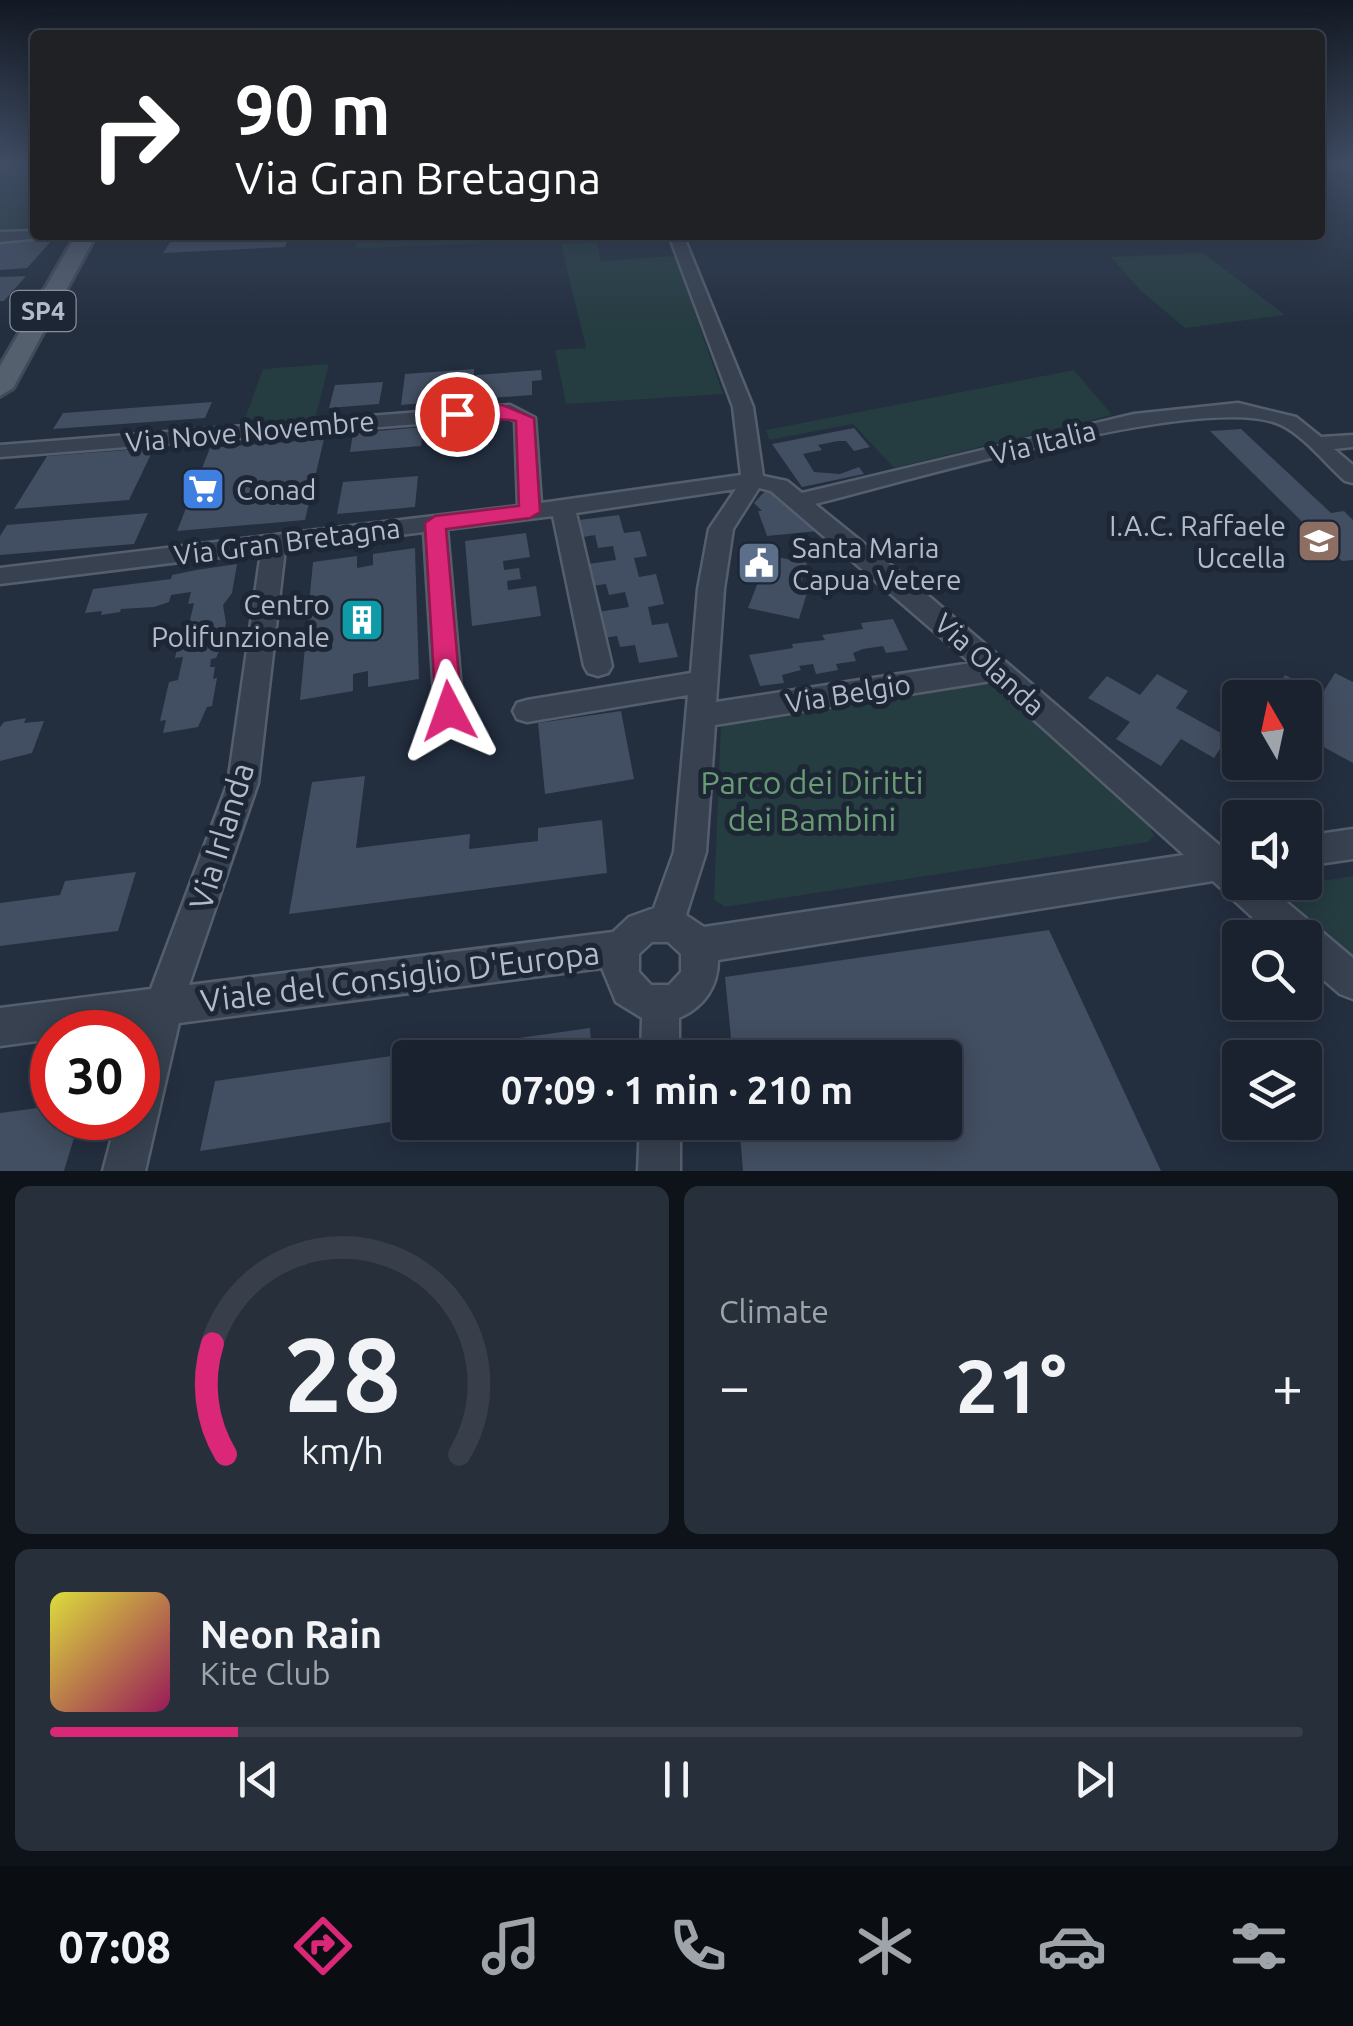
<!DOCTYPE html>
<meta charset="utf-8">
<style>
:root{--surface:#1a222f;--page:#272f3b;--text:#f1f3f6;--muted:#9fa4aa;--line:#383f4b;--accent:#db2777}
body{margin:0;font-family:Ubuntu,sans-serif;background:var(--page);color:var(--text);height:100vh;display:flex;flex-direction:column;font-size:38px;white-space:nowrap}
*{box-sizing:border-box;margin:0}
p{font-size:32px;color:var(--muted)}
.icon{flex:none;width:55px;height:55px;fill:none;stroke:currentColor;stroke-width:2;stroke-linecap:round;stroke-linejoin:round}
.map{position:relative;height:1171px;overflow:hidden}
.drawer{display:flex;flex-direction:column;gap:15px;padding:15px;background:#0e131a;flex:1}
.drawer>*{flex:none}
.banner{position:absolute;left:30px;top:30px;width:1295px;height:210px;border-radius:10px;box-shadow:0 5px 25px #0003,0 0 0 2px var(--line);background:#202124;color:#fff;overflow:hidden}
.needle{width:65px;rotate:351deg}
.tools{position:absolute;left:1222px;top:680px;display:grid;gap:20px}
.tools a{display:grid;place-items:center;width:100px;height:100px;border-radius:10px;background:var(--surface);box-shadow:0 5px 25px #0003,0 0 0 2px var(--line);font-size:50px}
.speed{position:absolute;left:30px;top:1010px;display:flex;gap:20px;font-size:50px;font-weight:700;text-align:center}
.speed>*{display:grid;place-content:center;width:130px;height:130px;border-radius:50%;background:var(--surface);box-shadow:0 5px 25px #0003,0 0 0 2px var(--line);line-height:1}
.speed .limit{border:15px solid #d22;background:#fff;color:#111}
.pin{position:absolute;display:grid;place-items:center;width:85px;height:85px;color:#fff;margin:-42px;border:5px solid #fff;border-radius:50%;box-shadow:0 2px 10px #0007}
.me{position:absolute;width:110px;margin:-55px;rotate:356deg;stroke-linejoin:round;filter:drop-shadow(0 0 8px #0008)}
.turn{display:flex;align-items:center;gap:35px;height:210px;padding:0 40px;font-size:45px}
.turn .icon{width:130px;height:130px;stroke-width:2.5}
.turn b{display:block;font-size:70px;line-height:85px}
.big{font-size:75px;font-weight:700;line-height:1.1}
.drawer .card{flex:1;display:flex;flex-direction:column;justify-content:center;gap:15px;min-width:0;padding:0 35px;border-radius:15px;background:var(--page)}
.drawer .dial{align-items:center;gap:0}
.dial svg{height:260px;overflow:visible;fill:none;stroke:var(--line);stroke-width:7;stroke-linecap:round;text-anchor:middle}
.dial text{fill:var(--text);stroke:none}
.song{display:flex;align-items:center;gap:30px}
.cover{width:120px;height:120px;border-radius:15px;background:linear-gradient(135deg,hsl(60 70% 55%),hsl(330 70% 35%))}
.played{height:10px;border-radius:5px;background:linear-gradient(90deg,var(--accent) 15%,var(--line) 15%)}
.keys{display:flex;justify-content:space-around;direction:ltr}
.heat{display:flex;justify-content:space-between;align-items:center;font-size:55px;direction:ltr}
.drawer .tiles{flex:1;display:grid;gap:15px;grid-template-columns:1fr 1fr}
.card:last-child{grid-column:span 2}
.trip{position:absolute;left:392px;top:1040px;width:570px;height:100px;border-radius:10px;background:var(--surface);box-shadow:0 5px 25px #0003,0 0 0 2px var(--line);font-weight:700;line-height:100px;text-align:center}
.tab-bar{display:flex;height:160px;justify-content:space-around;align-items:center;background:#0a0e13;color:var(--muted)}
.tab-bar .icon{width:70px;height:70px}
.tab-bar .on{color:var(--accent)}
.tab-bar b{font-size:45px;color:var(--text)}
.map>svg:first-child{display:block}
.green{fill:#253c40}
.building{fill:#424e61}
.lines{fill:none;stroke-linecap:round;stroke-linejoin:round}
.minor-casing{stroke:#555e6d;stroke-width:5}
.major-casing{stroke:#404a58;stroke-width:6}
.minor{fill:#37414f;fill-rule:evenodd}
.major{fill:#55606f;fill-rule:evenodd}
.route{fill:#db2777;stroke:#8e194d;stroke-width:2.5}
.labels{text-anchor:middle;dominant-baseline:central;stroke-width:10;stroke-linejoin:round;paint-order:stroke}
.shield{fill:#1c2634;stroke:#868e9d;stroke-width:2.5}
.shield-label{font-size:25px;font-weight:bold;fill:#b3bbca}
.street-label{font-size:28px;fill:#b3bbca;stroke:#1c2634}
.poi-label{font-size:28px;fill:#b3bbca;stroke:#1c2634;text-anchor:start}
.near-park-label{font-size:32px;fill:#699c75;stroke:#1c2634}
.near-street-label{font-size:32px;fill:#b3bbca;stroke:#1c2634}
</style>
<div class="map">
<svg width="1353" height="1171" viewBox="0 0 1353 1171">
<rect width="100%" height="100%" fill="#232e3f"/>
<!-- green -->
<path class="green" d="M 0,164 L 35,164 L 35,229 L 0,231 Z
M 357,235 L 598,235 L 598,237 L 356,249 Z
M 597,242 L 601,261 L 675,256 L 723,394 L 566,404 L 555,350 L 586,348 L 561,244 Z
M 1203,253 L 1285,315 L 1185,328 L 1141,291 L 1111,257 Z
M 329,364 L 315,419 L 243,424 L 263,369 Z
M 1074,370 L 1112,415 L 894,468 L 853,424 L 769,440 L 766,430 Z
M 983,684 L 999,686 L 1148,823 L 1154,836 L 1148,842 L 725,907 L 714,900 L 721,722 Z
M 1353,876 L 1353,958 L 1276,888 Z"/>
<!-- building -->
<path class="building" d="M 290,235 L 285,247 L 163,253 L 171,241 Z
M 54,238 L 27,268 L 0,270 L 0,241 Z
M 26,276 L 4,301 L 0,301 L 0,277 Z
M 474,369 L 473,399 L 401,405 L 405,374 Z
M 541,370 L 542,380 L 532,381 L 532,395 L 475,399 L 476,375 Z
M 383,382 L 379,404 L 329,408 L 335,385 Z
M 212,402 L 205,418 L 53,429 L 63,413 Z
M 423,427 L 421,446 L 350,452 L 353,433 Z
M 854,428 L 870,447 L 854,451 L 846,441 L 838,441 L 818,445 L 822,450 L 803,454 L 814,472 L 840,474 L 859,467 L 864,474 L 802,487 L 772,444 Z
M 1241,429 L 1331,513 L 1344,511 L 1353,520 L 1353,560 L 1342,561 L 1210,431 Z
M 324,439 L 305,520 L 177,531 L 210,448 Z
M 154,448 L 129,500 L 14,509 L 47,456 Z
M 418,476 L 415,507 L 337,514 L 343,482 Z
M 769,487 L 797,515 L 802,514 L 818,531 L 767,536 L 758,511 L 762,511 L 754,503 Z
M 148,513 L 134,544 L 0,555 L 0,536 L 7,525 Z
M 619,515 L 624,533 L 640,531 L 647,556 L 634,558 L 639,577 L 656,574 L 664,604 L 648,607 L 652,625 L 668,623 L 678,657 L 639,663 L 635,645 L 620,647 L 617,636 L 603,638 L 598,612 L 629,607 L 625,592 L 609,595 L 606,584 L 593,586 L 588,564 L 616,560 L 613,546 L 598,548 L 595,535 L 583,537 L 579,520 Z
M 526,533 L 530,557 L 503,561 L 504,570 L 519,568 L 521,579 L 507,581 L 508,590 L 536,586 L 541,616 L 472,626 L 465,541 Z
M 415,548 L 419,679 L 368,687 L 368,671 L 353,674 L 353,691 L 300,700 L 313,562 L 357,556 L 357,568 L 373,565 L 373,554 Z
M 767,555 L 807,563 L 798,591 L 807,593 L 799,619 L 748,608 L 758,582 L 767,584 L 771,573 L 761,571 Z
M 237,564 L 232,593 L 223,605 L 226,623 L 221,647 L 216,658 L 211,659 L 210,667 L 215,667 L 213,679 L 217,678 L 212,706 L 207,707 L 198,727 L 163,733 L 166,720 L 160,721 L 169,682 L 178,680 L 183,657 L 175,658 L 182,625 L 189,624 L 194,603 L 188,604 L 191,592 L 171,595 L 169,602 L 154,607 L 121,609 L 120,612 L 101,615 L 102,611 L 85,613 L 93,589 L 171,579 L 172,575 L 196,570 Z
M 893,619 L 908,650 L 886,653 L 883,646 L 863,649 L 853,653 L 856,661 L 836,664 L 838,670 L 816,674 L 813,664 L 799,666 L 801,670 L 782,675 L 784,683 L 760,686 L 749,655 L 793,648 L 792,644 L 825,640 L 822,635 L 863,629 L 861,623 Z
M 1335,673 L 1353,682 L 1353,763 L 1307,738 L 1317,721 L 1305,715 L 1305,698 L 1271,698 L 1285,675 L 1322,694 Z
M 1157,674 L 1188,691 L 1176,708 L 1228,737 L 1214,758 L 1181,739 L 1161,766 L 1116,739 L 1130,722 L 1088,698 L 1107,676 L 1140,695 Z
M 621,711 L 634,779 L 545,794 L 538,723 Z
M 26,718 L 24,723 L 44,721 L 32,753 L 0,761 L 0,727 L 4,722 Z
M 365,776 L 356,848 L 470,834 L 469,849 L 538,841 L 538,828 L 602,820 L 607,873 L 289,914 L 312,782 Z
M 136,872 L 118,931 L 0,946 L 0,903 L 60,895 L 65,881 Z
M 1049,930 L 1161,1171 L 743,1171 L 739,1122 L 945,1122 L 945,1058 L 733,1058 L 725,977 Z
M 590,1028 L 592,1058 L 410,1058 L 410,1119 L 200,1151 L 215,1081 Z
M 52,1106 L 52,1118 L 80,1118 L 64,1171 L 0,1171 L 0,1113 Z"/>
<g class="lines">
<defs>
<path id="minor" d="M 35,231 L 35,235 L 42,235 L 40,238 L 0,242 L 0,232 Z
M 669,235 L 683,235 L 753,407 L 763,476 L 787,481 L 802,493 L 1134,414 L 1238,403 L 1296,417 L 1321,437 L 1353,435 L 1353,447 L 1334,449 L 1353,465 L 1353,483 L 1345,481 C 1326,464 1304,436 1281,425 C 1209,390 905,482 815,504 L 924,592 L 1224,849 L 1240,847 L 1240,882 L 1263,882 L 1353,958 L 1353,999 L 1340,994 L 1305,964 L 1305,938 L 1275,938 L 1213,881 L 718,960 C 718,987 704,1007 679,1018 L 679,1058 L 641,1058 L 642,1018 L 616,1002 L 602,968 L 179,1023 L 145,1171 L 103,1171 L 117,1118 L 138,1118 L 140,1028 L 52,1032 L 52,1039 L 0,1046 L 0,1008 L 151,989 L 228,783 L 261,552 L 0,584 L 0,568 L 518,506 L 515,421 L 507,417 L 0,457 L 0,445 L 510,405 L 535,418 L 541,503 L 741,475 L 733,407 ZM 759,488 L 771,491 L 971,663 L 716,702 L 724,589 L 733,529 ZM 736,489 L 709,529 L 698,589 L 691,673 L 527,700 L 517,703 L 513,711 L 517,719 L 527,722 L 688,695 L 674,852 L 654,908 L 629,917 L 613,932 L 189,985 L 258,783 L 285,549 L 424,532 L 435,711 L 439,719 L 449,722 L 459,719 L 463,711 L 447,529 L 553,516 L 584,666 L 588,673 L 598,676 L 608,673 L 612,666 L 576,513 ZM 991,681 L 1184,855 L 704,927 L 686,915 L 706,852 L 715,725 ZM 652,942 L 668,942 L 681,954 L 681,972 L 669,985 L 651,985 L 639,972 L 639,954 Z
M 1353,829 L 1353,859 L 1305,866 L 1305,836 Z
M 640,1122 L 680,1122 L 680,1171 L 638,1171 Z"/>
<path id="major" d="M 76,235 L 96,235 L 13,388 L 0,396 L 0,366 Z"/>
</defs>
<!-- minor casing -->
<use href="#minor" class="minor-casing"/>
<!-- major casing -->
<use href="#major" class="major-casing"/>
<!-- minor -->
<use href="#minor" class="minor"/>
<!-- major -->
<use href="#major" class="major"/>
</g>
<!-- sky -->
<linearGradient id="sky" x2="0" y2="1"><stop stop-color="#131923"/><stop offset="0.5" stop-color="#3f4c63"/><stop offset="1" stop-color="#3f4c63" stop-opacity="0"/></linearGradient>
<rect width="1353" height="328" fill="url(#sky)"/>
<!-- route -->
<path class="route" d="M 502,405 L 534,418 L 540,512 L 530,518 L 446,529 L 462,711 L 458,718 L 449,721 L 440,718 L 436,711 L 425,523 L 435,516 L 519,506 L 516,421 C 495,415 464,426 448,414 L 457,409 Z"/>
<!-- icons -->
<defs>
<symbol id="supermarket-square" viewBox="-11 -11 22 22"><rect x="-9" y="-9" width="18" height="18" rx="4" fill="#3f7fe0" stroke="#1c2634"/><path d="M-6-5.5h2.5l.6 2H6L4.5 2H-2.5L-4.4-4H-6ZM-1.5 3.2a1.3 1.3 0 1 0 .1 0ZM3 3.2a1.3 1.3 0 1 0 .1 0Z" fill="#fff"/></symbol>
<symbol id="school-square" viewBox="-11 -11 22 22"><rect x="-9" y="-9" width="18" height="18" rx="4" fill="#8d6e63" stroke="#1c2634"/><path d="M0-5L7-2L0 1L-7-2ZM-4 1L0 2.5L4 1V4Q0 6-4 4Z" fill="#fff"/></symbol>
<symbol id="civic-square" viewBox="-11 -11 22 22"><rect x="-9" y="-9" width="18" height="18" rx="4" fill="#5c6f8a" stroke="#1c2634"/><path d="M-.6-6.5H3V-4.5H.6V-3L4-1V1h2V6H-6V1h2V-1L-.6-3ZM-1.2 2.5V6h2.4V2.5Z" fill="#fff"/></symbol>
<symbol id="building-square" viewBox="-11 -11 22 22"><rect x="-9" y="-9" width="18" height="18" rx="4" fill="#0f9aa8" stroke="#1c2634"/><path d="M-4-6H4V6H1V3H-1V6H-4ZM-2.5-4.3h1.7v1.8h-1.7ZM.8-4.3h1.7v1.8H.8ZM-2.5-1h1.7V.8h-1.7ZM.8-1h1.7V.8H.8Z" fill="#fff"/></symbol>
</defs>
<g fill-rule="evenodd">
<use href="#supermarket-square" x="178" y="464" width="50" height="50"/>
<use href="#school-square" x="1294" y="516" width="50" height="50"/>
<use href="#civic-square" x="734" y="538" width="50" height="50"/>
<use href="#building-square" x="337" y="595" width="50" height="50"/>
</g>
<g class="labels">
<!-- shield labels -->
<rect class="shield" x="10.5" y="291" width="65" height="40" rx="8"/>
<g class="shield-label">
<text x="43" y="311">SP4</text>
</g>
<!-- street labels -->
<g class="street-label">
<text transform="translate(250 431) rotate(-5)">Via Nove Novembre</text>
<text transform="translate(1043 442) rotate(-14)">Via Italia</text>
<text transform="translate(287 541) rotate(-7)">Via Gran Bretagna</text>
<text transform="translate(990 664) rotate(42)">Via Olanda</text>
<text transform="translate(848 693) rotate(-9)">Via Belgio</text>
</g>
<!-- poi labels -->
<g class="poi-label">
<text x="236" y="489">Conad</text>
<text x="1286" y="525" text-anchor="end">I.A.C. Raffaele<tspan x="1286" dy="32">Uccella</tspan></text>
<text x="792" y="547">Santa Maria<tspan x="792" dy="32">Capua Vetere</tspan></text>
<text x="330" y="604" text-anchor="end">Centro<tspan x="330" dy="32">Polifunzionale</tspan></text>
</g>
<!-- near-park labels -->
<g class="near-park-label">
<text x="812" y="782">Parco dei Diritti<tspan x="812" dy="37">dei Bambini</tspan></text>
</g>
<!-- near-street labels -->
<g class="near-street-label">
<text transform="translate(221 836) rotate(-73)">Via Irlanda</text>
<text transform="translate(400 976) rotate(-7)">Viale del Consiglio D'Europa</text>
</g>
</g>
</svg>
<div class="tools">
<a><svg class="needle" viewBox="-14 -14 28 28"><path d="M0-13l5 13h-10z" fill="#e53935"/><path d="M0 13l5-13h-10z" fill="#9fa4aa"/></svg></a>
<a><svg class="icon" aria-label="sound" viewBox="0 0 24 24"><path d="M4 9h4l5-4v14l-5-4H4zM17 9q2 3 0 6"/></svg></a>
<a><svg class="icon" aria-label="search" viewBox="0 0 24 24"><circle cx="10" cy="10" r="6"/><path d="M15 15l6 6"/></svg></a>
<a><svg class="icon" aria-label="layers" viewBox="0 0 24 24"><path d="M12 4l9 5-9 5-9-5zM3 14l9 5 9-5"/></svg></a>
</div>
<div class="speed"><div class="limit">30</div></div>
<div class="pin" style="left:457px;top:414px;background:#d93025"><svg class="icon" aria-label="arrive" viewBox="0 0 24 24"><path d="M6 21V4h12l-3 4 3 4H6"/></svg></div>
<svg class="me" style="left:449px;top:711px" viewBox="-20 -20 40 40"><path d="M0-17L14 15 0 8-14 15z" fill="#db2777" stroke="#fff" stroke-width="4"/></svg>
<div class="trip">07:09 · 1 min · 210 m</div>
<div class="banner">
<div class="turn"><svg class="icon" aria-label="right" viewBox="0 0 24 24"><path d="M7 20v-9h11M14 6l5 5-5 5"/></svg><div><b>90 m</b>Via Gran Bretagna</div></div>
</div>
</div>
<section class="drawer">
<div class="tiles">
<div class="card dial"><svg viewBox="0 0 100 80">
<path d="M14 69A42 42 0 1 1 86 69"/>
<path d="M14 69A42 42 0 0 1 10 35" stroke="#db2777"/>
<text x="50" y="56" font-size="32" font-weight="700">28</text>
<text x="50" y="72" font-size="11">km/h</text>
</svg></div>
<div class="card"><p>Climate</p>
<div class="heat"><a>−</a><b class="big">21°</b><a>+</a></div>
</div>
<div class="card">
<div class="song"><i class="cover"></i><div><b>Neon Rain</b><p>Kite Club</p></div></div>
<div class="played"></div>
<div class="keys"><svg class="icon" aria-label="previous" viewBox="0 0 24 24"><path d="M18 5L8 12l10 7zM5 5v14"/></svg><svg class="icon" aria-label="pause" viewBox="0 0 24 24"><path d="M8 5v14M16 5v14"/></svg><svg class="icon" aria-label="next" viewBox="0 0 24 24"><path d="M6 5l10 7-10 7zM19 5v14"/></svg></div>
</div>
</div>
</section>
<nav class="tab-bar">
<b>07:08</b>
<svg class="icon on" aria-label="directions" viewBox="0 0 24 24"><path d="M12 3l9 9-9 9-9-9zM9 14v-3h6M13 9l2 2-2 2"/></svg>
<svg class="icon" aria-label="music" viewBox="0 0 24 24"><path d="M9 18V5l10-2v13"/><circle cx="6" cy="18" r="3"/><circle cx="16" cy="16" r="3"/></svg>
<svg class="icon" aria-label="phone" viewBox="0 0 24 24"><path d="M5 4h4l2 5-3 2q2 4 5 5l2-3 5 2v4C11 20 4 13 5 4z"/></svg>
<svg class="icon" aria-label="climate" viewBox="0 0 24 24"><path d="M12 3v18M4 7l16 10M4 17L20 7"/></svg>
<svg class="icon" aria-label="car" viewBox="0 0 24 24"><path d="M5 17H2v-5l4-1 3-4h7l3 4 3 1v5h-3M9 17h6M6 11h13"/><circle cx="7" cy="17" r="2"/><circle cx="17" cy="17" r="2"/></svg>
<svg class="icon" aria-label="filters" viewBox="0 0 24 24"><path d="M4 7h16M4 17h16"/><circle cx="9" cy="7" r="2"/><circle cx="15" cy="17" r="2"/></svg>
</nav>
